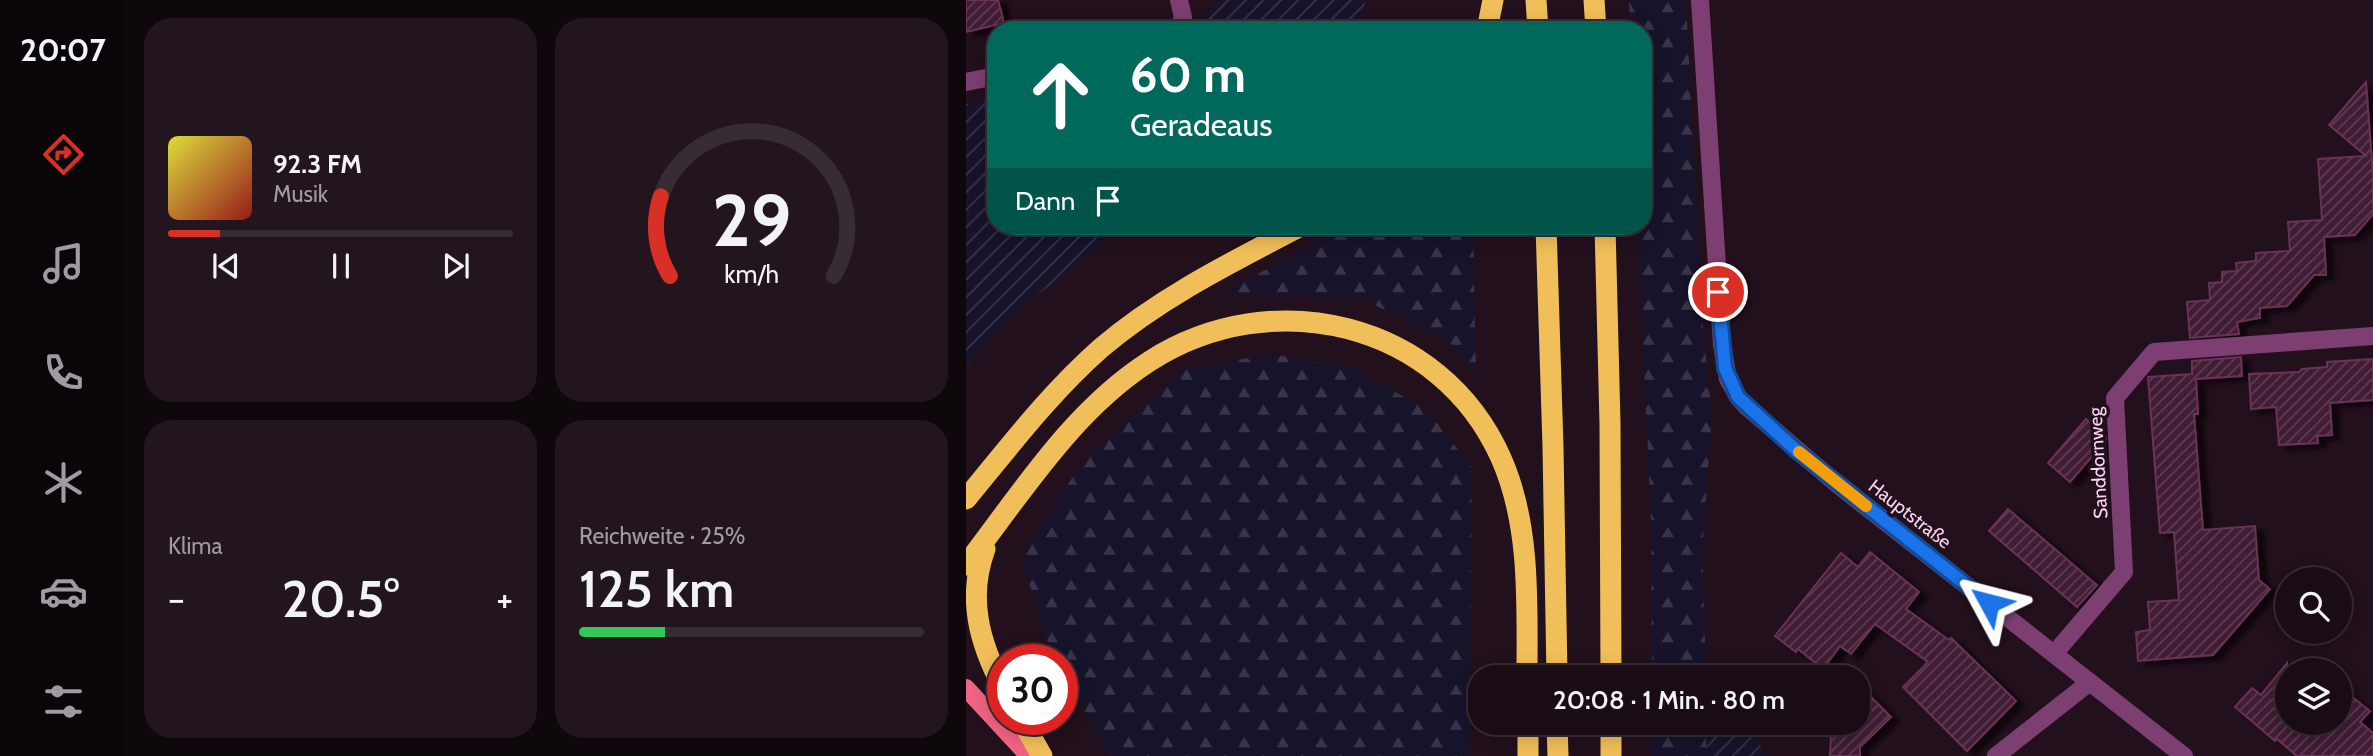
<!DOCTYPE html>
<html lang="de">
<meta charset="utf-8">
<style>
:root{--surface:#1a0c15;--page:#23151e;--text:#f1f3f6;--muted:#9f9ba0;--line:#382c34;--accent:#d93025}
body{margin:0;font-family:Cabin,sans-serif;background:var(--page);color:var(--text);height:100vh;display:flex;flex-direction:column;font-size:26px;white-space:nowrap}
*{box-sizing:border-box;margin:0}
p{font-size:23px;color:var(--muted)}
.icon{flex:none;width:38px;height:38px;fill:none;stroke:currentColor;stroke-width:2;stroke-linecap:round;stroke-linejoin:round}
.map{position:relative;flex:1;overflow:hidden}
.panel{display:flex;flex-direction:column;gap:18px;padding:18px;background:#0e070c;width:840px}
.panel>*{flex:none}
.banner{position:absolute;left:21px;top:21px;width:665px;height:214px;border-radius:28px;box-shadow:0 4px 18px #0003,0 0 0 2px var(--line);background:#00695c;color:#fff;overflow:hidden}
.buttons{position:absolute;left:1309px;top:567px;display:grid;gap:14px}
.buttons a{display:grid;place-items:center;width:77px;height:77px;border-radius:50%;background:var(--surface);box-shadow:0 4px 18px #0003,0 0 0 2px var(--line);font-size:35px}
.speed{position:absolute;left:21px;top:644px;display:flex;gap:14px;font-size:35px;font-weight:700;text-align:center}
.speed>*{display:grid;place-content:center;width:91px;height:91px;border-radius:50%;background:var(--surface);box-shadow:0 4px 18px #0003,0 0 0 2px var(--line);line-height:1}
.speed .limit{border:10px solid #d22;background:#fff;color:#111}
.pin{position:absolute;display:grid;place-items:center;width:60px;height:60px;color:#fff;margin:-30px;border:4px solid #fff;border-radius:50%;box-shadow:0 2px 7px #0007}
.me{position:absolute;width:77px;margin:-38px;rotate:308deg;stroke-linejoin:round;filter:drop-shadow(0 0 5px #0008)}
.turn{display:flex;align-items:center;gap:24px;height:147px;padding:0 28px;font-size:32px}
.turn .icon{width:91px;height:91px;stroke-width:2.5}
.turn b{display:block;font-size:49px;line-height:60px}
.then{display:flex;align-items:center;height:66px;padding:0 28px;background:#0003;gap:14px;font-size:26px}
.big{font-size:52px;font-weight:600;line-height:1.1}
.panel .card{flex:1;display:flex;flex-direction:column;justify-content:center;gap:10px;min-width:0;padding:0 24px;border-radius:28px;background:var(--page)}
.panel .dial{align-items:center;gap:0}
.dial svg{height:182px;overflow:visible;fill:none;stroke:var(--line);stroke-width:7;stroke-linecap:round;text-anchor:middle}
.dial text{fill:var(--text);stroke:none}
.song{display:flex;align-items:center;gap:21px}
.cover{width:84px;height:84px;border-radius:10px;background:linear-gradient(135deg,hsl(60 70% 55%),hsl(0 70% 35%))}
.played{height:7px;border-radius:4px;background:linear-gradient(90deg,var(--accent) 15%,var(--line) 15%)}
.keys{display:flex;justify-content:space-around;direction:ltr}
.heat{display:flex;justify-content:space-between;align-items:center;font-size:38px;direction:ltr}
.charge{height:10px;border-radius:5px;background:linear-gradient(90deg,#34c759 25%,var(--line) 0)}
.panel .tiles{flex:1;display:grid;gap:18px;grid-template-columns:repeat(2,1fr)}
.trip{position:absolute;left:502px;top:665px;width:402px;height:70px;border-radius:28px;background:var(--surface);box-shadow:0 4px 18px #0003,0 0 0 2px var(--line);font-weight:600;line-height:70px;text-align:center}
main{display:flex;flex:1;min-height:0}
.dock{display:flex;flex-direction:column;width:126px;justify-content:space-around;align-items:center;background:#0a0508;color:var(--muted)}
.dock .icon{width:49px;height:49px}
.dock .selected{color:var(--accent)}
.dock b{font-size:32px;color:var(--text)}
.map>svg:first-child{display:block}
.forest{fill:url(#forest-firs)}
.garden{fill:url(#garden-furrows)}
.building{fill:url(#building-hatch);stroke:#6b3157;stroke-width:2;filter:url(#shadow)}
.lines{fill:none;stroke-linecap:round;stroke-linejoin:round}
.minor{stroke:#7d3f71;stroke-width:18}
.major{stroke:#f26484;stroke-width:18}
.highway{stroke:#f1bf59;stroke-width:21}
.route-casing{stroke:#114b97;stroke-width:18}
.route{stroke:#1a73e8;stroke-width:12}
.slow{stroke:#f59e0b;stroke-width:12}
.labels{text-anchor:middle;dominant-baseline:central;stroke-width:7;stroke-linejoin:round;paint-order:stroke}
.street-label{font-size:19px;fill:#fbd4f1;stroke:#22101c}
</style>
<main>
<nav class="dock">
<b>20:07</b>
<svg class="icon selected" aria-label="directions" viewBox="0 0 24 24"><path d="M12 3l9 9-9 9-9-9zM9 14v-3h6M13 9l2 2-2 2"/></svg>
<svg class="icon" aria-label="music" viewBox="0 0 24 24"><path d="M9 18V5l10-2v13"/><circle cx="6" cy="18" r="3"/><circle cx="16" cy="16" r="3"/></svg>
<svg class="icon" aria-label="phone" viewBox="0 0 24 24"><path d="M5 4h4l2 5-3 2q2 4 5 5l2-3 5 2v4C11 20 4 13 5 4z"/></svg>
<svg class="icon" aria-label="climate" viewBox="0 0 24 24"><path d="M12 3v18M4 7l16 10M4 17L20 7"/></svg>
<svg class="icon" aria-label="car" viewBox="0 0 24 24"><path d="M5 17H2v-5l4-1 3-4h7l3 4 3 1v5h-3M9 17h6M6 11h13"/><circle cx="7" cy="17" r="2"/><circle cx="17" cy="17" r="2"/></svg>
<svg class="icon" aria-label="filters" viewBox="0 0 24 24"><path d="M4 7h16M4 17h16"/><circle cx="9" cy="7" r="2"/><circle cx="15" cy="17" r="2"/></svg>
</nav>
<section class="panel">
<div class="tiles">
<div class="card">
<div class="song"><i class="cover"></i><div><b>92.3 FM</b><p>Musik</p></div></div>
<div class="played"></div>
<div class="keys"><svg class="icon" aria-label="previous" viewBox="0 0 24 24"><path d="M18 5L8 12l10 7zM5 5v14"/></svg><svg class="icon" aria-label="pause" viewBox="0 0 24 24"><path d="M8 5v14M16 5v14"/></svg><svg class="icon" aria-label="next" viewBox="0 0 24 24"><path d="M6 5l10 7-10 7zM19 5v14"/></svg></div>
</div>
<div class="card dial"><svg viewBox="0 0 100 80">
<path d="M14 69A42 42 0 1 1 86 69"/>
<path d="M14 69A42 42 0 0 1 10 34" stroke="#d93025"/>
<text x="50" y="56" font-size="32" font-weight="700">29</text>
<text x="50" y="72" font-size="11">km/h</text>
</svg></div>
<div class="card"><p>Klima</p>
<div class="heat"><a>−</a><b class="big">20.5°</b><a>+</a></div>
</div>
<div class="card"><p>Reichweite · 25%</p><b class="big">125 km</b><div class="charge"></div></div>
</div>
</section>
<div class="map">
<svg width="1407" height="756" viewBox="0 0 1407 756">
<defs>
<pattern id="forest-firs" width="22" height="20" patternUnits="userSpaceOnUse" patternTransform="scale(1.75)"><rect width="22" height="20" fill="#16132b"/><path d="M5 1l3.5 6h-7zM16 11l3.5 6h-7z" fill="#39344a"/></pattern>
<pattern id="garden-furrows" width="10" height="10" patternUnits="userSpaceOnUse" patternTransform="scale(1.75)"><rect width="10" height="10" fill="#16132b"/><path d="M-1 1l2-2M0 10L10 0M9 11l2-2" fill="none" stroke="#39344a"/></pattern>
<pattern id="building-hatch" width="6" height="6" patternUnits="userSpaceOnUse" patternTransform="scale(1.75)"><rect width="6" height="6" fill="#411d35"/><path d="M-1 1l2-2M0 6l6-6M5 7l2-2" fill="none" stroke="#5d3d53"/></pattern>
<filter id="shadow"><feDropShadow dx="8" dy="4.5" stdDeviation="2" flood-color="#0009"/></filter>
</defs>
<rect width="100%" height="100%" fill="#22101c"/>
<!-- forest -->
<path class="forest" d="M 663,0 L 720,0 L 735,310 L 746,416 L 736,552 L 740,677 L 686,677 L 685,523 L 672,226 L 677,226 L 677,30 L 664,30 Z
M 382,226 L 507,226 L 510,376 L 484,343 L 395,298 L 254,294 Z
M 304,354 L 388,368 L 462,411 L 506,468 L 503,756 L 144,756 L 96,671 L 96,660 L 90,660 L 84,649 L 55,557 L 119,458 L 218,370 Z
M 686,723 L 741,723 L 740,756 L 686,756 Z"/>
<!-- garden -->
<path class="garden" d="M 257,0 L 400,0 L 391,30 L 246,30 L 241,14 Z
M 30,97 L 30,226 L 159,226 L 51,311 L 0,367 L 0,104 Z
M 741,723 L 785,723 L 799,756 L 740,756 Z"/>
<!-- building -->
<path class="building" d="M 0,0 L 32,0 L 38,23 L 0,32 Z
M 1400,82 L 1407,176 L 1407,214 L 1389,235 L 1358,237 L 1360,275 L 1348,275 L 1321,306 L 1294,308 L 1294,318 L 1271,322 L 1273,334 L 1224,338 L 1221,302 L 1244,300 L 1243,283 L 1256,282 L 1256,272 L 1271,271 L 1270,263 L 1290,261 L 1290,253 L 1324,251 L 1322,222 L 1356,220 L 1352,159 L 1400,156 L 1363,125 Z
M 1275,357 L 1276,376 L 1230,379 L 1232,414 L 1228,414 L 1237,530 L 1289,526 L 1293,580 L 1304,589 L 1247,655 L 1172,661 L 1170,632 L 1184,630 L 1182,602 L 1213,600 L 1208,532 L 1194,533 L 1182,377 L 1226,374 L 1226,361 Z
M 1407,359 L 1407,400 L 1364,403 L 1366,435 L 1351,436 L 1352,443 L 1313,445 L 1310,407 L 1285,409 L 1283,374 L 1333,372 L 1336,369 L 1361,367 L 1361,362 Z
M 1120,419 L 1140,436 L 1140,440 L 1104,482 L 1082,463 Z
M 1042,509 L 1131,585 L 1111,607 L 1023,531 Z
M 904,552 L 953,592 L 940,609 L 983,640 L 985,638 L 1050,701 L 1001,751 L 937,687 L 962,662 L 909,624 L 885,654 L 874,646 L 857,669 L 832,649 L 830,652 L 809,636 L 875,553 L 892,567 Z
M 1321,663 L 1321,723 L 1374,723 L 1374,687 L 1404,711 L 1394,722 L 1407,733 L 1407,756 L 1331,756 L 1311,739 L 1309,741 L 1269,707 L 1286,688 L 1295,695 Z
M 892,684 L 925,717 L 894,747 L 894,756 L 864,756 L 865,735 L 877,723 L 892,723 Z"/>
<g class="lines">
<!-- minor -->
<path class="minor" d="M 734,0 L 756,345 L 762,379 L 772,397 L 780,406 L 871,484 L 1218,756
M 212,30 L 217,17 L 213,0
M 0,82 L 30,76
M 1088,654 L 1158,572 L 1149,398 L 1188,352 L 1407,336
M 1030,756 L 1124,682"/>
<!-- major -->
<path class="major" d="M 0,688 L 63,756"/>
<!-- highway -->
<path class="highway" d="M 570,0 L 572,30
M 628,0 L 630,30
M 521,30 L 527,0
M 580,226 L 587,447 L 591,677
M 639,226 L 644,423 L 645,677
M 0,499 C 43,447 84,393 135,348 C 195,297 266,262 335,226
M 19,549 C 1,597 13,643 37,687
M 0,565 C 55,494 106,411 184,361 C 306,283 474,321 535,458 C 565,525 561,605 561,677
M 55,719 L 76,756
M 562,723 L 562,756
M 591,723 L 592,756
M 645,756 L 645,723"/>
</g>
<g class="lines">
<defs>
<path id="route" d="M 752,292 L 759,368 L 772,397 L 831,451 L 1023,603"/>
</defs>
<!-- route casing -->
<use href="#route" class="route-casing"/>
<!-- route -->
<use href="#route" class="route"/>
<!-- slow -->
<path class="slow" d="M 833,452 L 900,506"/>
</g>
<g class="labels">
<!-- street labels -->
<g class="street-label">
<text transform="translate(1132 463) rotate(-93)">Sanddornweg</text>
<text transform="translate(944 514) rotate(38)">Hauptstraße</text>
</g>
</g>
</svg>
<div class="buttons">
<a><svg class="icon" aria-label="search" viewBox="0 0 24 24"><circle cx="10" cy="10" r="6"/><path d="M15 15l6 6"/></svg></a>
<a><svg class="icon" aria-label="layers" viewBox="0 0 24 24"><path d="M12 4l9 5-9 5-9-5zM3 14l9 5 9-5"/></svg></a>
</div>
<div class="speed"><div class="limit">30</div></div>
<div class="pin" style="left:752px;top:292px;background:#d93025"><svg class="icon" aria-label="arrive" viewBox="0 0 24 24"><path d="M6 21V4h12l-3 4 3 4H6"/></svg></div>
<svg class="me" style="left:1023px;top:603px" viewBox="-20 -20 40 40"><path d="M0-17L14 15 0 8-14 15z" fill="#1a73e8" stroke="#fff" stroke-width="4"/></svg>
<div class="trip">20:08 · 1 Min. · 80 m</div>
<div class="banner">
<div class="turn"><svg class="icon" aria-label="ahead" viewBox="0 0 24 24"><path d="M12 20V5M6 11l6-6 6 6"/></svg><div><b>60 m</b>Geradeaus</div></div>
<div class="then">Dann<svg class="icon" aria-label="arrive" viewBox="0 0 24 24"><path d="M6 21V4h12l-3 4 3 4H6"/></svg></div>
</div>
</div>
</main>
